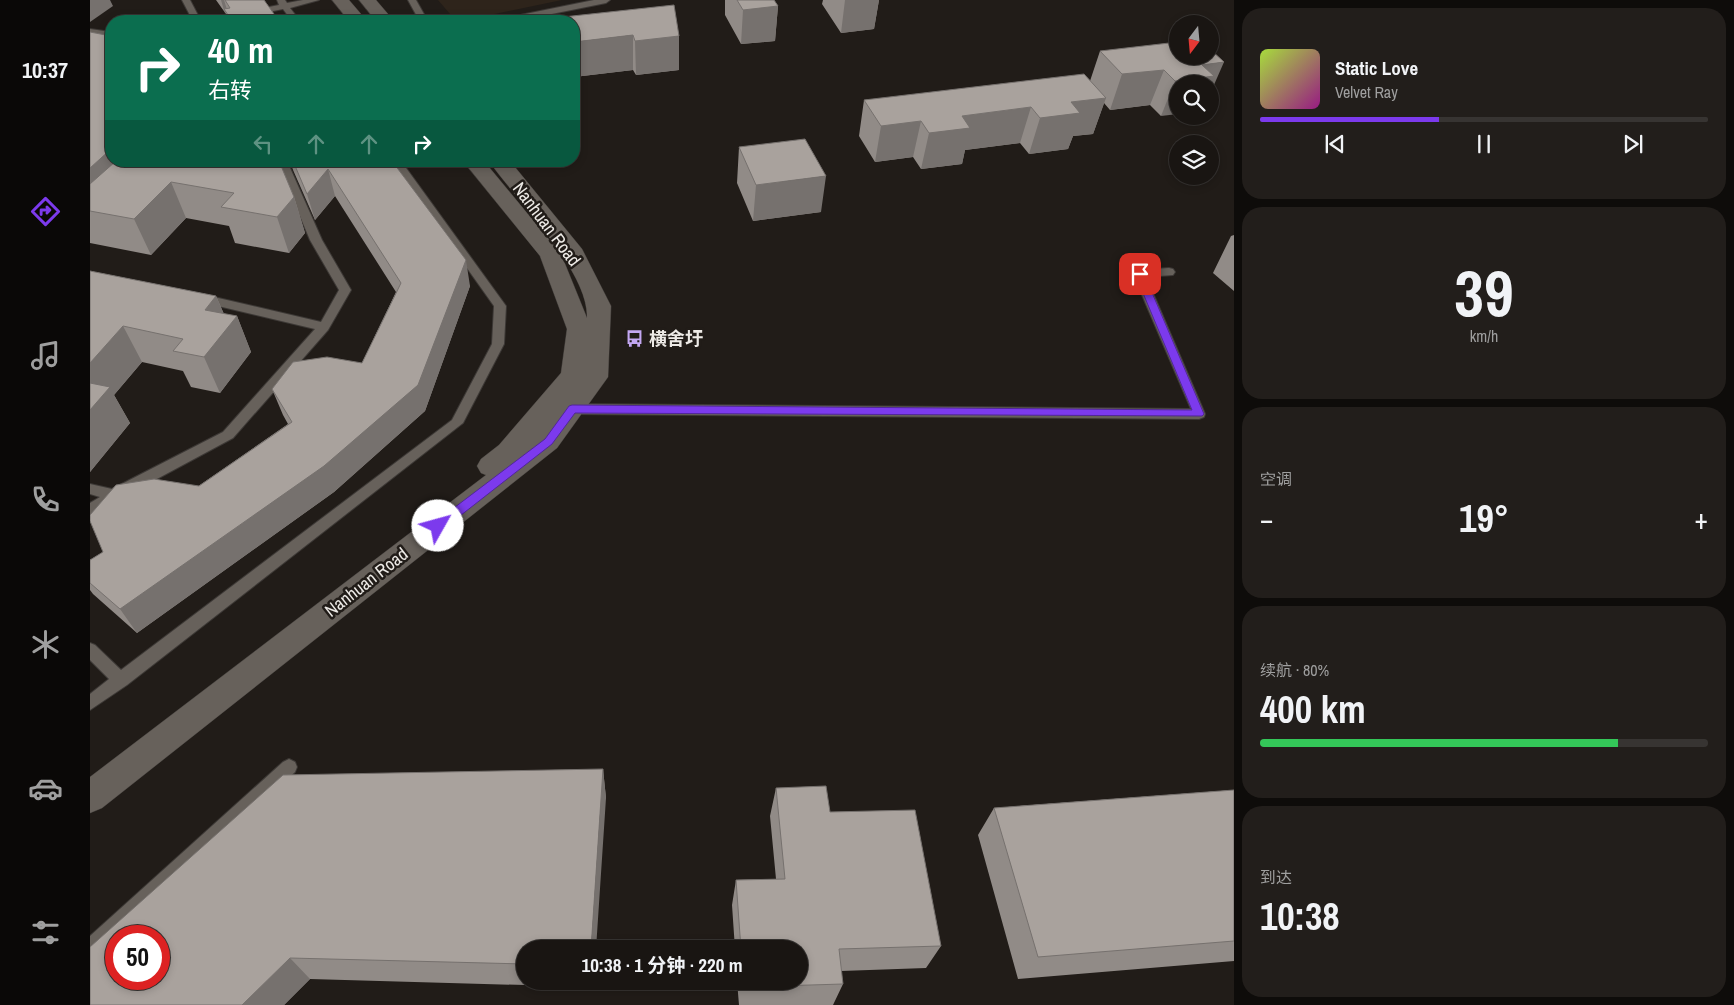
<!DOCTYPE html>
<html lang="zh">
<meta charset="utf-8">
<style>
:root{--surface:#191512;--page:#221e1b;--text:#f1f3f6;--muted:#9f9f9f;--line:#373432;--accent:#7c3aed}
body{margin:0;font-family:"Archivo Narrow","Noto Sans SC",sans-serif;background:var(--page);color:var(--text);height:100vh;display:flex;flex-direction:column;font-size:19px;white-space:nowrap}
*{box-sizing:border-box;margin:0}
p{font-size:16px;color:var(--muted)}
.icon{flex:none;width:28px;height:28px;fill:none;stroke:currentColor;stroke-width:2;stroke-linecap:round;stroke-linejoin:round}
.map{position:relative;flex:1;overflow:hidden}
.details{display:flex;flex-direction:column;gap:8px;padding:8px;background:#0e0c0a;width:500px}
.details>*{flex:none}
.guide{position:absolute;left:15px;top:15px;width:475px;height:152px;border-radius:20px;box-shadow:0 2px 8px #0003,0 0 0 1px var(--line);background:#0b6e4f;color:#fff;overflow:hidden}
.needle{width:32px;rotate:196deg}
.fabs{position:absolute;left:1079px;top:15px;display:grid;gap:10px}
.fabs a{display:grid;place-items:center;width:50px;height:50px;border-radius:50%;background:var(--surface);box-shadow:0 2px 8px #0003,0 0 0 1px var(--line);font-size:25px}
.speed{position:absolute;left:15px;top:925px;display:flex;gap:10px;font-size:25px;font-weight:700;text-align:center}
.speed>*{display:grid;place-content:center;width:65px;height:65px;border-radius:50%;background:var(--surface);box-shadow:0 2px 8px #0003,0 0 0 1px var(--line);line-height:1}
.speed .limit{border:8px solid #d22;background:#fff;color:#111}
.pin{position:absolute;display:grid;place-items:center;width:42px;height:42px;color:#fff;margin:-21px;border-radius:10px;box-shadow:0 2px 8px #0006}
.me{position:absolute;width:55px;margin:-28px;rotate:52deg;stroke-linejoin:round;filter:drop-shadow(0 0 4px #0008)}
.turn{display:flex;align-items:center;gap:18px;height:105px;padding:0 20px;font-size:22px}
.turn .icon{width:65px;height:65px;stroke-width:2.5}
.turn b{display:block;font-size:35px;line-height:42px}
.lanes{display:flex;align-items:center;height:48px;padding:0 20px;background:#0003;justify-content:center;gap:25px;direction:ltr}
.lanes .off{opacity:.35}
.big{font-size:38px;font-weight:700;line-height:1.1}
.details .card{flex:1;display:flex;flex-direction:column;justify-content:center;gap:8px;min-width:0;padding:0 18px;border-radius:20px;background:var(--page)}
.details .dial{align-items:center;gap:0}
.dial b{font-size:65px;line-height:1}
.song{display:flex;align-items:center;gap:15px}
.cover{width:60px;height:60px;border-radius:8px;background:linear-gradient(135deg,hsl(80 70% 55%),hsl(310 70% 35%))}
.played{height:5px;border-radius:2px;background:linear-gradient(90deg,var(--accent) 40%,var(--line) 40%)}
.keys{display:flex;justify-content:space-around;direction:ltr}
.heat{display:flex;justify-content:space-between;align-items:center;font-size:28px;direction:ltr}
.charge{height:8px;border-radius:4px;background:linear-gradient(90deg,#34c759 80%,var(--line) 0)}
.trip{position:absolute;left:426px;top:940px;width:292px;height:50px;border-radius:25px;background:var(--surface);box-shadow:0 2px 8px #0003,0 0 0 1px var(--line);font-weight:700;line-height:50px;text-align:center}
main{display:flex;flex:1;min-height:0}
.menu{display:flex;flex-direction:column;width:90px;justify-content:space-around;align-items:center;background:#0a0807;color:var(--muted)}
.menu .icon{width:35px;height:35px}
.menu .current{color:var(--accent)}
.menu b{font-size:22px;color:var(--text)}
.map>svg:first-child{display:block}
.built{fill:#2e241b}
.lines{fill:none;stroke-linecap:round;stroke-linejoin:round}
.lane-casing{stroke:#3d3936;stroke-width:2}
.secondary-casing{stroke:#3d3936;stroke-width:1}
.lane{fill:#67615b;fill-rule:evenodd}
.secondary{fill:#67615b;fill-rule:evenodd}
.wall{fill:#918b87}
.shaded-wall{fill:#76716e}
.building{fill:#a9a29d;stroke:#76716e;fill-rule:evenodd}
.route{fill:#7c3aed;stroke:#51269a}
.labels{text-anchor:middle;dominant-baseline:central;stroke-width:5;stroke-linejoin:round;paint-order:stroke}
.street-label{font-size:18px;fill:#edeae6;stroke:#211c18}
.poi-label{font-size:18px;font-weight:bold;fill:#edeae6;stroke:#211c18;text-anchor:start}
</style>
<main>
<nav class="menu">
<b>10:37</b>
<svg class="icon current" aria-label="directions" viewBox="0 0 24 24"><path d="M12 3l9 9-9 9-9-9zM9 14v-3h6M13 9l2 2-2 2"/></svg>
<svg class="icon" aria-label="music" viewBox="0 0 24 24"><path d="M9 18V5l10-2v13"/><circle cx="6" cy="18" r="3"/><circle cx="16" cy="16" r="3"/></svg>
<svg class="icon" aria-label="phone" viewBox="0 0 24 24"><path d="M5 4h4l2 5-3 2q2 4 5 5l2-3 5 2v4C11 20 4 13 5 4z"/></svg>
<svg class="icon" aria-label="climate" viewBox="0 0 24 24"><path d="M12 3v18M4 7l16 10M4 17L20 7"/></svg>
<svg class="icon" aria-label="car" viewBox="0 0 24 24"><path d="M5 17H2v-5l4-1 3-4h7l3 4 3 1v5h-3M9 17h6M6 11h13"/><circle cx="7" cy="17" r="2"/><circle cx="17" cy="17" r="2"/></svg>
<svg class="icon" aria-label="filters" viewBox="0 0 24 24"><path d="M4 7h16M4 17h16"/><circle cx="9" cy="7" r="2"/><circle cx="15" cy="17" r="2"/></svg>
</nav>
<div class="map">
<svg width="1144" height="1005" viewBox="0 0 1144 1005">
<rect width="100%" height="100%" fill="#211c18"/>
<!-- built -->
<path class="built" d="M 348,0 L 472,0 L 371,21 L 366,21 Z"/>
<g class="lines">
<defs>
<path id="lane" d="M 92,0 L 100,0 L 111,21 L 103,21 Z
M 187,0 L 195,0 L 197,3 L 213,0 L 229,0 L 200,8 L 210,21 L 202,21 L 193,9 L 135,21 L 120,21 L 124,18 L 189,5 Z
M 318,0 L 326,0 L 335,16 L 342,21 L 329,20 Z
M 504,0 L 520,0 L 516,3 L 427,21 L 412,21 L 416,18 Z
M 0,29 L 21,32 L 21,38 L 0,35 Z
M 187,161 L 197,161 L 232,240 L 261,290 L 238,330 L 143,438 L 0,515 L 0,503 L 10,497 L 0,494 L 0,484 L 22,489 L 133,432 L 225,329 L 107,301 L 105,298 L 107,295 L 111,294 L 231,322 L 249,290 L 220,240 Z
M 301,161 L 311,161 L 416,306 L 414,344 L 373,423 L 37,685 L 0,710 L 0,694 L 19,679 L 0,660 L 0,643 L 5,645 L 31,670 L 362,420 L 402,344 L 404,306 Z
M 1079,268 L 1083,269 L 1085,272 L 1083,275 L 1056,277 L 1115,414 L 1114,417 L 1109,419 L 482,414 L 477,412 L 476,409 L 477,406 L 482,404 L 1101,409 L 1043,274 L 1049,270 Z
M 199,759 L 205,762 L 207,767 L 205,772 L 7,955 L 0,957 L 0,936 L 193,762 Z"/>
<path id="secondary" d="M 242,0 L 259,0 L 277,21 L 259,21 Z
M 269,0 L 286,0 L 304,21 L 286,21 Z
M 373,161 L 394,161 L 471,254 L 497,318 C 499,271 426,200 399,161 L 420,161 L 492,249 L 521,306 L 518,377 L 467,448 L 12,808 L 0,813 L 0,777 L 396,475 L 391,473 L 387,466 L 391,459 L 409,445 L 471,373 L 477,329 L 450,256 Z"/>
</defs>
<!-- lane casing -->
<use href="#lane" class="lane-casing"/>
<!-- secondary casing -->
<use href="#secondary" class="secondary-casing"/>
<!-- lane -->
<use href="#lane" class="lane"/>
<!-- secondary -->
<use href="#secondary" class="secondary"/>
</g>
<!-- wall -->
<path class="wall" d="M 126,0 L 174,0 L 189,21 L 138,21 L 136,14 Z
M 635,0 L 684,0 L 688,6 L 685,41 L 651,44 L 635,15 Z
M 733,0 L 789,0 L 784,29 L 751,33 L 732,4 Z
M 584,5 L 589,70 L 546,75 L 543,70 L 484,77 Z
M 0,32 L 21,161 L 204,197 L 215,233 L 199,253 L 145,243 L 139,226 L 96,218 L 61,255 L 0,243 Z
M 1010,51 L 1120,56 L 1071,116 L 1060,105 L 1020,110 L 1014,103 L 1003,134 L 983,136 L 978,149 L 939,154 L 930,143 L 875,150 L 872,164 L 831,169 L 823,157 L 785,162 L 769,136 L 774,100 L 1000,81 Z
M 649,147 L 731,212 L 663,221 L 647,183 Z
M 200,161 L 302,161 L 380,286 L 335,411 L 244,492 L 47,633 L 3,594 L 0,590 L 0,560 L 13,552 L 198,424 L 193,415 L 182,389 L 272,363 L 306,292 L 245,196 L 225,220 L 203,170 Z
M 1144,235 L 1144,291 L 1123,273 L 1141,236 Z
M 0,271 L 126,296 L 134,314 L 147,316 L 161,352 L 130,393 L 101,387 L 93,371 L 52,362 L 24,395 L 40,423 L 0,472 Z
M 513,769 L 516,798 L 435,949 L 435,981 L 504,981 L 503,987 L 220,979 L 194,1005 L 0,1005 Z
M 686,788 L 740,812 L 851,946 L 836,968 L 751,971 L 753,984 L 743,1005 L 649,1005 L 647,981 L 710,981 L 710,949 L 645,949 L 642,905 L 646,880 L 686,879 L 680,816 Z
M 1144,790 L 1144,961 L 928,979 L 888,835 L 904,808 Z"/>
<!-- shaded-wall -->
<path class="shaded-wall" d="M 0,0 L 20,0 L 23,6 L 0,22 Z
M 131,0 L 134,0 L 138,13 L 134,9 L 135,14 Z
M 755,0 L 789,0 L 784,29 L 751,33 Z
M 688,6 L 685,41 L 651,44 L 653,10 Z
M 543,35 L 543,70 L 484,77 L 484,42 Z
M 589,36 L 589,70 L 546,75 L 545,41 Z
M 1134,62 L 1120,94 L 1120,84 L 1088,84 L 1088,114 L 1071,116 L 1085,81 L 1112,65 Z
M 1074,70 L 1060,105 L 1020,110 L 1032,74 Z
M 1016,98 L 1003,134 L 983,136 L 978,149 L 939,154 L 950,118 L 981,102 Z
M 941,107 L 930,143 L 875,150 L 872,164 L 831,169 L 839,133 L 872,116 Z
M 831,121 L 823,157 L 785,162 L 791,126 Z
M 21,149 L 21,161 L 79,161 L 0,211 L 0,168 Z
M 238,169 L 245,196 L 225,220 L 217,194 Z
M 736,176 L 731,212 L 663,221 L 666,185 Z
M 81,182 L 96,218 L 61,255 L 44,219 Z
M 204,197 L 215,233 L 199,253 L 187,217 Z
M 376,260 L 380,286 L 335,411 L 244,492 L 47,633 L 30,609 Z
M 126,296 L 139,326 L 147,316 L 161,352 L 130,393 L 114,357 L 115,310 Z
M 33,326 L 52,362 L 24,395 L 40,423 L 0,472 L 0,363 Z
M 513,769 L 516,798 L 506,949 L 501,949 Z
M 200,958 L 220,979 L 194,1005 L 152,1005 Z"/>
<!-- building -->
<path class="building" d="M 135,0 L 174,0 L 189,21 L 142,21 L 134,9 L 140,8 Z
M 647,0 L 684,0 L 688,6 L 653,10 Z
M 584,5 L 589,36 L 545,41 L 543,35 L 484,42 L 484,21 L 436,21 Z
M 0,32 L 21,36 L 21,149 L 0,168 Z
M 1088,42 L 1088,56 L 1120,56 L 1120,49 L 1134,62 L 1112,65 L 1124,76 L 1085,81 L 1074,70 L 1032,74 L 1010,51 Z
M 994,74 L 1016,98 L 981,102 L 990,113 L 950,118 L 941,107 L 872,116 L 880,128 L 839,133 L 831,121 L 791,126 L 774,100 Z
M 715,139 L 736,176 L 666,185 L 649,147 Z
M 26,161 L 189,161 L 204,197 L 187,217 L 131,207 L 144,193 L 81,182 L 44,219 L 0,211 L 0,184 Z
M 203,161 L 302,161 L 376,260 L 328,385 L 234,466 L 30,609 L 0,583 L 0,560 L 13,552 L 0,521 L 0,515 L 26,485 L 64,479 L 109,486 L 202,422 L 182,389 L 203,362 L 237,357 L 272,363 L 311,283 L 238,169 L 217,194 Z
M 0,271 L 126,296 L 115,310 L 147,316 L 114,357 L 83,351 L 93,339 L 33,326 L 0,363 Z
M 0,383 L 20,387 L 0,410 Z
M 513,769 L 501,949 L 435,949 L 435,964 L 200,958 L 152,1005 L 0,1005 L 0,947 L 193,775 ZM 26,936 L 69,936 L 69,979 L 26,979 Z
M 736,786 L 740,812 L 825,810 L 851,946 L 749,949 L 753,984 L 654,987 L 653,981 L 710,981 L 710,949 L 651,949 L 646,880 L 695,879 L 686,788 Z
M 1144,790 L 1144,941 L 948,957 L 904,808 Z"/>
<!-- route -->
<path class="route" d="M 1046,271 L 1050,271 L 1054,274 L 1114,414 L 1112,416 L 485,413 L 462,444 L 352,530 L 344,530 L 342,526 L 344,523 L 455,439 L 479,406 L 482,405 L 1102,410 L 1045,274 Z"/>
<!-- icons -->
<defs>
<symbol id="bus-bare" viewBox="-9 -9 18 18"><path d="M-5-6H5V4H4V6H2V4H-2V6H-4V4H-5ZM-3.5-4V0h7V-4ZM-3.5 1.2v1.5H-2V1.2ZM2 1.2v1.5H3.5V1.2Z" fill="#c3a7f2" stroke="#211c18" stroke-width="2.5" paint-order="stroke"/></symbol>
</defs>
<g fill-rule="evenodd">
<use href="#bus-bare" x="532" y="326" width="25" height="25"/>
</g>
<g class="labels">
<!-- street labels -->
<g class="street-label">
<text transform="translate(457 224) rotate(53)">Nanhuan Road</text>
<text transform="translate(276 582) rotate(-38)">Nanhuan Road</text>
</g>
<!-- poi labels -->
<g class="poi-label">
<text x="559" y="338">横舍圩</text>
</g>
</g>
</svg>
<div class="fabs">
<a><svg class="needle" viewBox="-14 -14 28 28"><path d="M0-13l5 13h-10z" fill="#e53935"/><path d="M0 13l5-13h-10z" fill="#9f9f9f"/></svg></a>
<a><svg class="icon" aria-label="search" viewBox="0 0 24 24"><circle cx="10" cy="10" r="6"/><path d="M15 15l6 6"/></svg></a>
<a><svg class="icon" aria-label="layers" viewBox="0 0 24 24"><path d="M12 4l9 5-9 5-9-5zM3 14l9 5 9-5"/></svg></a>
</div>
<div class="speed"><div class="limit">50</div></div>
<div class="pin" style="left:1050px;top:274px;background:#d93025"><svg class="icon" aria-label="arrive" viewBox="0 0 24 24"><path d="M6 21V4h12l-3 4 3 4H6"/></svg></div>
<svg class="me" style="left:348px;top:526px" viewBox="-20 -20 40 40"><circle r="19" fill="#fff"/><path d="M0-13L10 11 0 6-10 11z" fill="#7c3aed"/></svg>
<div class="trip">10:38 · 1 分钟 · 220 m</div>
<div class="guide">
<div class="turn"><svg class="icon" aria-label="right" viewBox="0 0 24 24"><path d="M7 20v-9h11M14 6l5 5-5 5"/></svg><div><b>40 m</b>右转</div></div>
<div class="lanes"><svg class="icon off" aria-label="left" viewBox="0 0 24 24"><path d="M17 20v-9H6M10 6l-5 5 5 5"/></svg><svg class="icon off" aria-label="ahead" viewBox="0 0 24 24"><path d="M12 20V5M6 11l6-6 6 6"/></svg><svg class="icon off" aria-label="ahead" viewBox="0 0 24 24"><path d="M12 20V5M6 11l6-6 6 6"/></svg><svg class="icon" aria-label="right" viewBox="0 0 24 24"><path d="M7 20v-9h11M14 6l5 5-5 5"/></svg></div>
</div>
</div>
<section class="details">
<div class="card">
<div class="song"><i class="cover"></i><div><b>Static Love</b><p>Velvet Ray</p></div></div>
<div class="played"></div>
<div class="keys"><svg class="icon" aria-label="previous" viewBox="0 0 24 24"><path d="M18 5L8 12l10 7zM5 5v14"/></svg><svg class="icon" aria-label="pause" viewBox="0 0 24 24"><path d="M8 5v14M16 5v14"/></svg><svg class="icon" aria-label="next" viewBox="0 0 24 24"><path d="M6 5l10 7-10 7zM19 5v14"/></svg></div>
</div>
<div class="card dial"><b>39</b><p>km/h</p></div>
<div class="card"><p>空调</p>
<div class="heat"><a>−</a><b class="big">19°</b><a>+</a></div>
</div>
<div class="card"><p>续航 · 80%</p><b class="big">400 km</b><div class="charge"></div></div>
<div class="card"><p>到达</p><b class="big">10:38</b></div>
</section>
</main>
